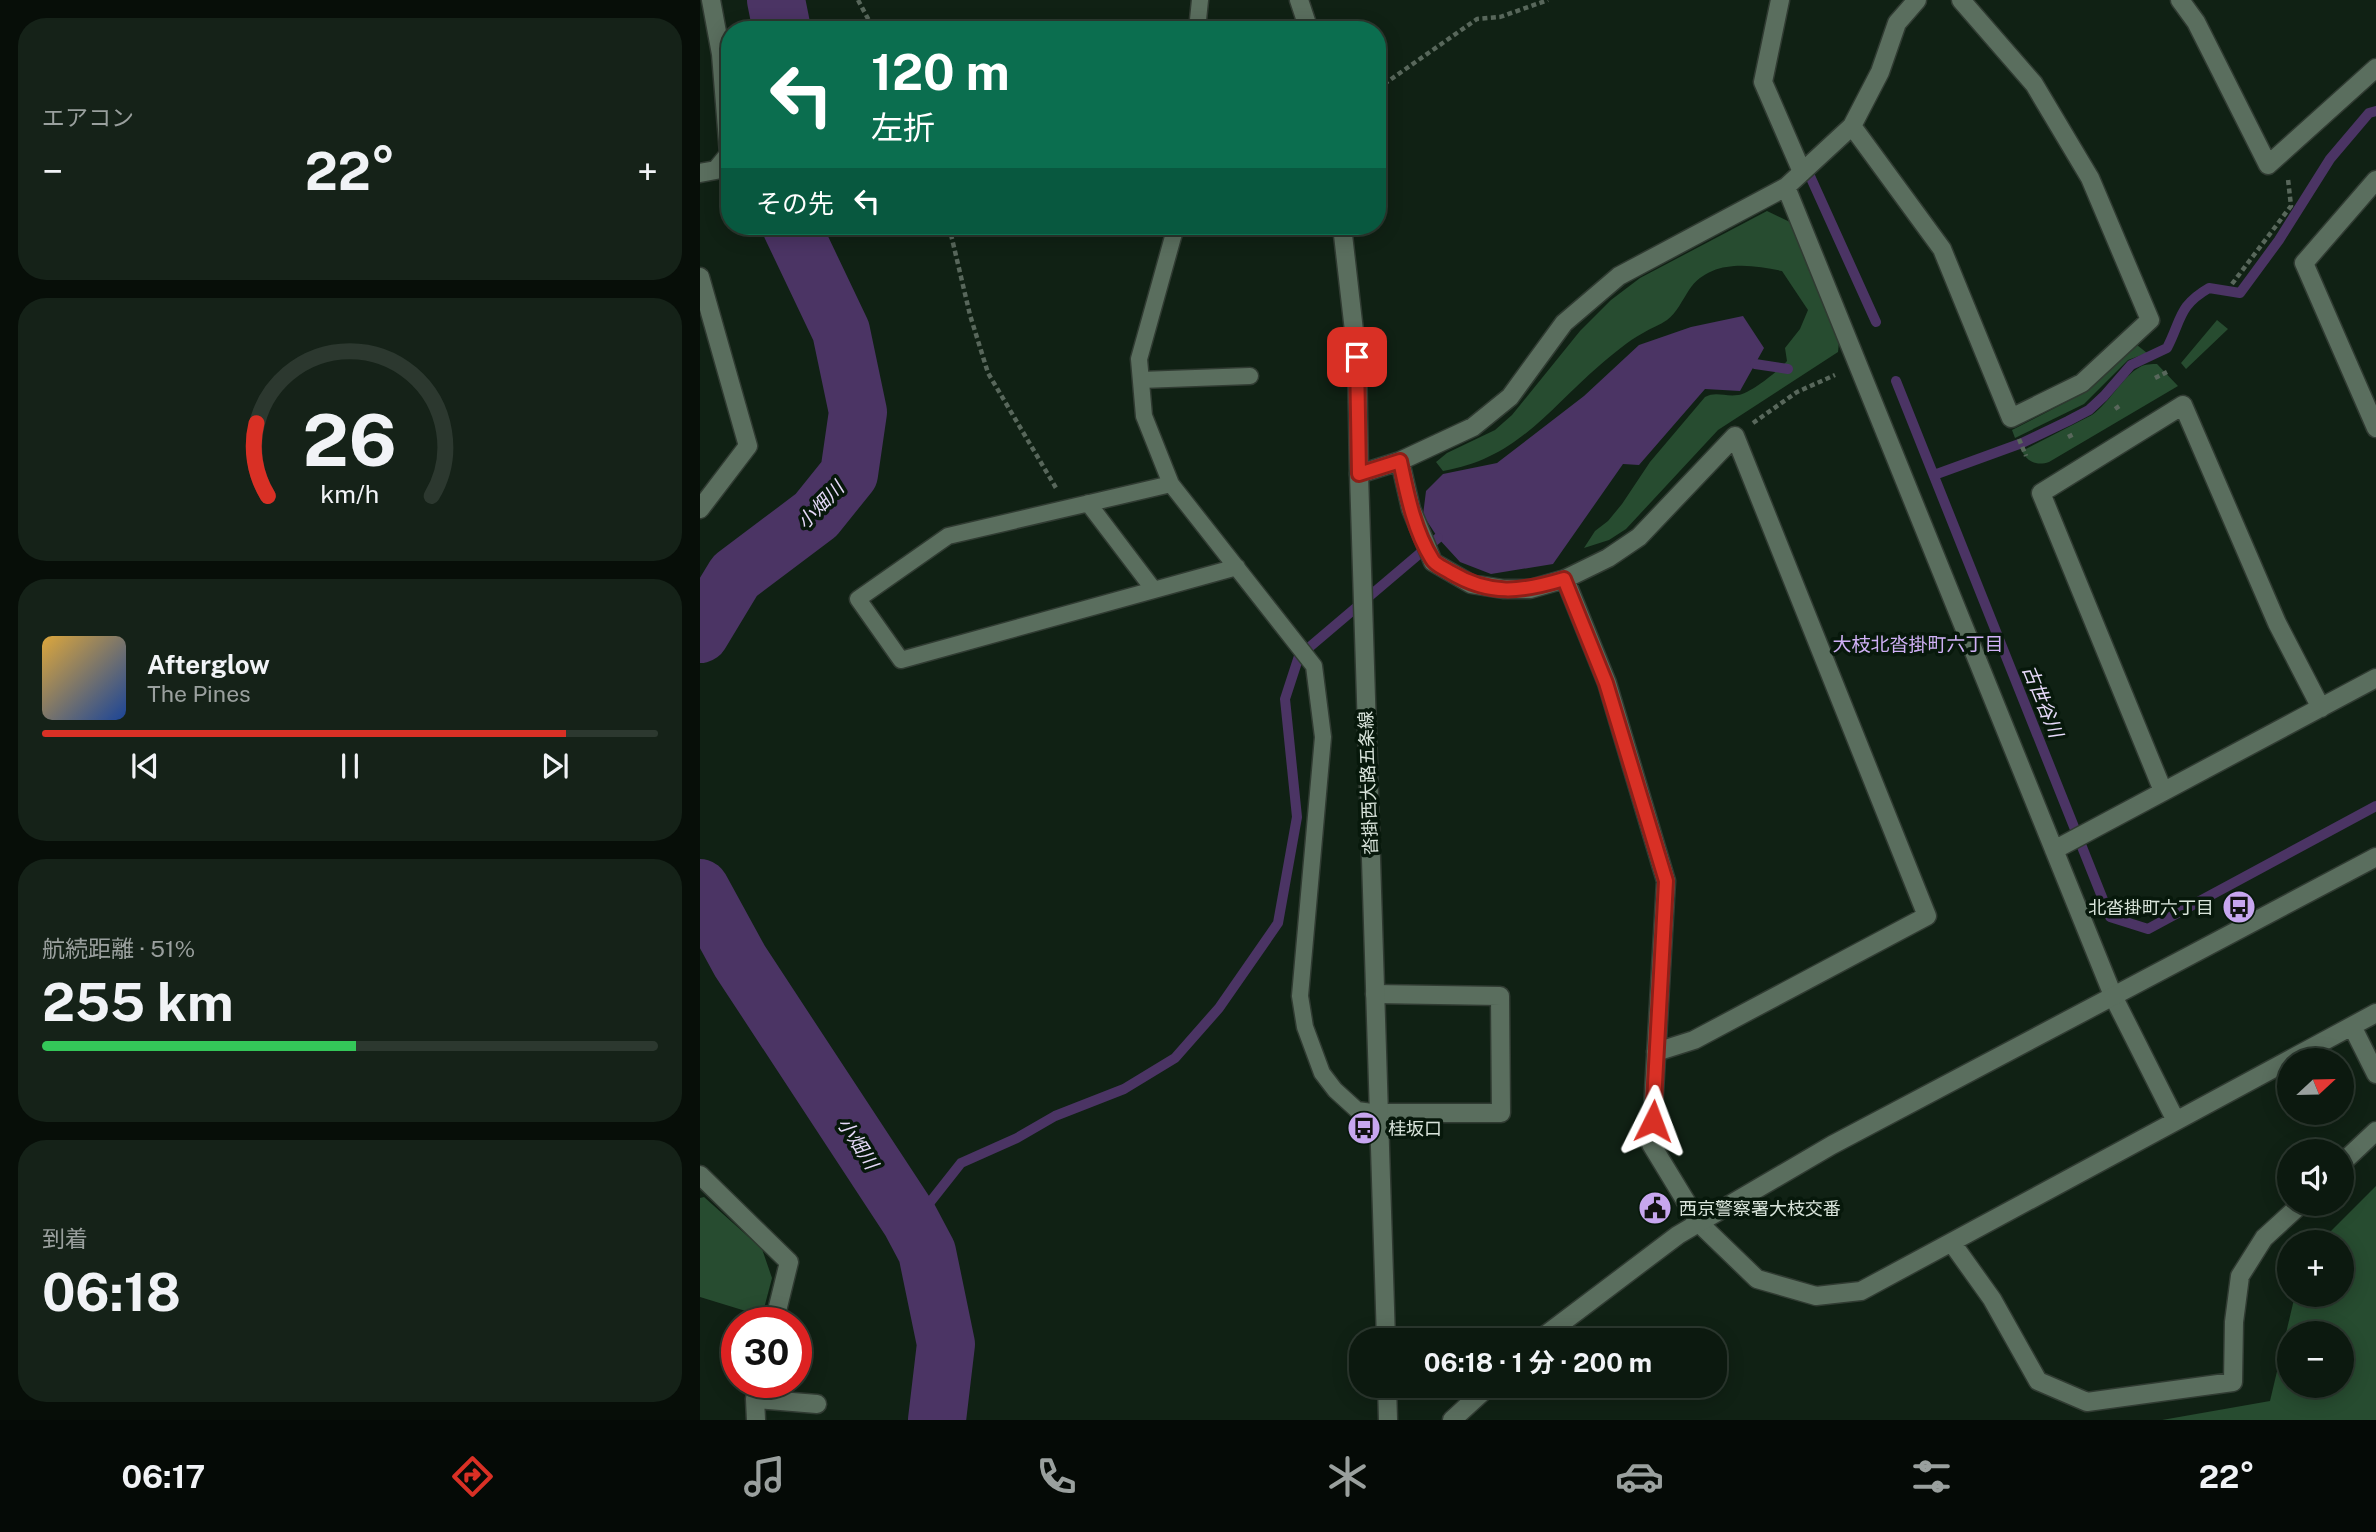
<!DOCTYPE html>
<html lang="ja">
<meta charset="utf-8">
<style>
:root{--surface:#0c190f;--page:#152218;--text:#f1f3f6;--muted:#9aa09e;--line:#2c382f;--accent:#d93025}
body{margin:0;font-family:"Public Sans","Noto Sans JP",sans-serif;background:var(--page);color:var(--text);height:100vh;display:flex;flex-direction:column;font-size:26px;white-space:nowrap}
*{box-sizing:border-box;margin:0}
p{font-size:23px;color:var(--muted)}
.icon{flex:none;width:38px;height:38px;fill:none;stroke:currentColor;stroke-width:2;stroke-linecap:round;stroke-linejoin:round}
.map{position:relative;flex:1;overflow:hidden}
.side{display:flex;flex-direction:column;gap:18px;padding:18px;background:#070e08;width:700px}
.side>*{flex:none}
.top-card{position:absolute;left:21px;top:21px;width:665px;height:214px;border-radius:28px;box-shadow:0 4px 18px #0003,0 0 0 2px var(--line);background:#0b6e4f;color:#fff;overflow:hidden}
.needle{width:46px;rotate:68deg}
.controls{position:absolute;left:1577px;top:1048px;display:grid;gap:14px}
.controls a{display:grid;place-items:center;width:77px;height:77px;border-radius:50%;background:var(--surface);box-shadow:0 4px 18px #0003,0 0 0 2px var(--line);font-size:35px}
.speed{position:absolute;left:21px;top:1307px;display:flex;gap:14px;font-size:35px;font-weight:700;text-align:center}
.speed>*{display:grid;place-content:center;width:91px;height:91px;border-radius:50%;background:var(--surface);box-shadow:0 4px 18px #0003,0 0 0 2px var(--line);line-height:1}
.speed .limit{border:10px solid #d22;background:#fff;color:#111}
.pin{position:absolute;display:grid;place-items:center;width:60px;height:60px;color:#fff;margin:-30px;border-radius:14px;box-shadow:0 4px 10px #0006}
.me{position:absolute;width:77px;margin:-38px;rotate:3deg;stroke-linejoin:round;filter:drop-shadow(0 0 5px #0008)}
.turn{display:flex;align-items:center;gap:24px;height:147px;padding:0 35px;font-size:32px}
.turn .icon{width:91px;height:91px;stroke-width:2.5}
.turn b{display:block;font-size:49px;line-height:60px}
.then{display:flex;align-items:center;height:66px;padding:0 35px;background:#0003;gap:14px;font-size:26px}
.big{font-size:52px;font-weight:700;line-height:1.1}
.side .card{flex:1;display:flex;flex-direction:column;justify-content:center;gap:10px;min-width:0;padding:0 24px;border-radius:28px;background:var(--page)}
.side .dial{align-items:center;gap:0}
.dial svg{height:182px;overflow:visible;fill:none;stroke:var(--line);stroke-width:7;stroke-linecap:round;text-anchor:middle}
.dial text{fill:var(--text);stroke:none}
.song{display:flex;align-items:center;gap:21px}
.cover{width:84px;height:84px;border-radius:10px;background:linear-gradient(135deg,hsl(40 70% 55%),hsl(220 70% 35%))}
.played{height:7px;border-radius:4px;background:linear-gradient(90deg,var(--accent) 85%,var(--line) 85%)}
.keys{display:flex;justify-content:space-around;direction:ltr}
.heat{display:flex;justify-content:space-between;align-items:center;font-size:38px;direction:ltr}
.charge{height:10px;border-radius:5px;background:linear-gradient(90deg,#34c759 51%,var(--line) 0)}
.trip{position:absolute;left:649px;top:1328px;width:378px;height:70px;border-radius:28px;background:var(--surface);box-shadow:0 4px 18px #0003,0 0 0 2px var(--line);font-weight:700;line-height:70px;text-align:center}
.tab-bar{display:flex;height:112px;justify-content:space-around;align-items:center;background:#050a06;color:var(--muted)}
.tab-bar .icon{width:49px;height:49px}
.tab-bar .selected{color:var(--accent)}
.tab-bar b{font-size:32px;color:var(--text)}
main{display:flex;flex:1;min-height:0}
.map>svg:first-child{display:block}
.green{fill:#274c30;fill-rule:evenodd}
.water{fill:#4b3464}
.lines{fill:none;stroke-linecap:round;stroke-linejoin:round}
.stream{stroke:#4b3464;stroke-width:10}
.river{stroke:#4b3464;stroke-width:58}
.service-casing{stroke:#303b32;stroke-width:19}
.minor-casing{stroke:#303b32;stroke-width:21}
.tertiary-casing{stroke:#303b32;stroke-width:21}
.secondary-casing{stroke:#303b32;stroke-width:21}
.path{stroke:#58675b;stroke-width:4.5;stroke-dasharray:5 3.5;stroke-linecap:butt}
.service{stroke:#5a6e5e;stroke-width:16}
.minor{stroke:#5a6e5e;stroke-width:18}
.tertiary{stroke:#5a6e5e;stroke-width:18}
.secondary{stroke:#5a6e5e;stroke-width:18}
.route-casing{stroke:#8d1f18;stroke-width:18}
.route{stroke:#d93025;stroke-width:12}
.labels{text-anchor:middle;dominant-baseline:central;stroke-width:7;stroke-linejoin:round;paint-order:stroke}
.street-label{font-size:18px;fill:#d9e4db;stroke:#07180b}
.poi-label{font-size:18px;fill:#d9e4db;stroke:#07180b;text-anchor:start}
.water-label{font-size:19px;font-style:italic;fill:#e8dbfb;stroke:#07180b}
.neighbourhood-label{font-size:19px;fill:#d0b1f6;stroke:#07180b}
</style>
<main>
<section class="side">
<div class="card"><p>エアコン</p>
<div class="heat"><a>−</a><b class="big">22°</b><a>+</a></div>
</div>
<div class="card dial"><svg viewBox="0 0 100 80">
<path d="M14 69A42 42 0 1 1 86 69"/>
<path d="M14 69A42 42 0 0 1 9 37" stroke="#d93025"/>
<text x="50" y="56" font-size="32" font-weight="700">26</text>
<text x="50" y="72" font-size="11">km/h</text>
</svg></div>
<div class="card">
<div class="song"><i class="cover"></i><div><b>Afterglow</b><p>The Pines</p></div></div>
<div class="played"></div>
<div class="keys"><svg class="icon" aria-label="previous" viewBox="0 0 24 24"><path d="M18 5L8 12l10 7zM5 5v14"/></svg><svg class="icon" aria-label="pause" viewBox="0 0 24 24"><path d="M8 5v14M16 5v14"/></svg><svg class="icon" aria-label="next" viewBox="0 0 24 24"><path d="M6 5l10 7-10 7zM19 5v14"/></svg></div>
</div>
<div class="card"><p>航続距離 · 51%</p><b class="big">255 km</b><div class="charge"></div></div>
<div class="card"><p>到着</p><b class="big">06:18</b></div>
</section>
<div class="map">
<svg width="1676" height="1420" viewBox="0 0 1676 1420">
<rect width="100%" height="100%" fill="#102114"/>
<!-- green -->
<path class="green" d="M 1067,211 L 1092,223 L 1139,342 L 1138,352 L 1018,430 L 926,529 L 909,540 L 884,548 L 895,531 L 908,521 L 922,504 L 950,462 L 1005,397 C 1016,391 1025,397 1038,395 C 1051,393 1078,371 1087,361 L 1085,348 L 1100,329 L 1108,310 L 1082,271 C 1050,264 1010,259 989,290 C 983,299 976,314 967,320 C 960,325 951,328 943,333 C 928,341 913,354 900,365 C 848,410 816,459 743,471 L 736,462 L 747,453 L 795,430 L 812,415 L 880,331 L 911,300 L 940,278 Z
M 1517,320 L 1528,329 L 1486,369 L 1481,363 Z
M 1437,345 L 1447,353 L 1428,360 L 1384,404 L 1315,438 L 1312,430 L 1384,393 Z
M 1457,364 L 1478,386 L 1349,462 C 1337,466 1327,462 1322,451 L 1392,415 C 1410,402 1423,376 1440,367 C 1445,364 1452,364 1457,364 Z
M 1676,1186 L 1676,1420 L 1462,1420 L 1570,1401 L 1595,1295 L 1642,1295 L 1642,1242 L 1620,1242 ZM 1589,1334 L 1642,1334 L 1642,1386 L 1589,1386 Z
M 4,1197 L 62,1249 L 72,1278 L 62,1316 L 0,1297 L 0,1198 Z"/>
<!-- water -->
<path class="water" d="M 1043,316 L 1064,348 L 1040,391 L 1005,389 L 939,465 L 923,464 L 853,564 L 791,574 L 760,562 L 738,538 L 723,515 L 726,491 L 743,474 L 797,463 L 884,396 L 939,345 L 991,327 Z"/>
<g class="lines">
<!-- stream -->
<path class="stream" d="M 1110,176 L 1176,322
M 1055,364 L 1088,369
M 1196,381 L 1410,917 L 1448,929 L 1676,806
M 1234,475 L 1322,443 L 1368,421 L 1389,410 L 1404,396 L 1431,365 L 1467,348 C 1482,319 1478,306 1509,288 L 1540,293 L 1579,240 L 1630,159 L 1669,113 L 1676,111
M 210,1220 L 231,1201 L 261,1163 L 317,1138 L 355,1116 L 424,1089 L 475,1058 L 519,1008 L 578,923 L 597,817 L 585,699 L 599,656 L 738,538"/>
<!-- river -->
<path class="river" d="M 76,0 L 82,30
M 0,634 L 35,576 L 116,515 L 149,474 L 158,412 L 141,331 L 91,226
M 0,888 L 40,961 L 210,1220 L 227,1252 L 246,1344 L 237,1420"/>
<defs>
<path id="service" d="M 497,30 L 500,0
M 476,226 L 439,359 L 444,416 L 471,484 L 614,666 L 623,737 L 600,996 L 605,1027 L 622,1073 L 635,1090 L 657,1110 L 679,1113
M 441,380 L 550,376
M 471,484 L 248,536 L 158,599 L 201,660 L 537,567
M 388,503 L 454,590"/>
<path id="minor" d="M 1080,0 L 1063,82 L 1102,172
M 1480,0 L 1496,22 L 1568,165 L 1676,68
M 1152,126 L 1242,249 L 1311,418 L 1382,383 L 1450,320 L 1390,178 L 1334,84 L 1261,0
M 0,173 L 16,170 L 29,154 L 21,54 L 11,0
M 1676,180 L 1604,263 L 1676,428
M 1086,187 L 1414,998 L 1476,1121
M 0,277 L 48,446 L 0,509
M 700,461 L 711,509 L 733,562 L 771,584 L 803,589 L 830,589 L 865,579 L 908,558 L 939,537 L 1035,436 L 1227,916 L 994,1040 L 956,1052
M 659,474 L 700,461 L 773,427 L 810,397 L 864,323 L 919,276 L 1086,187 L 1152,126 L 1180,72 L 1197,23 L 1217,0
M 865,579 L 907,683 L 966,881 L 951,1144 L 999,1223 L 1057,1279 L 1116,1296 L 1161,1291 L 1676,1013
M 1463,791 L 1341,493 L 1483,405 L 1577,623 L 1621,708
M 1354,850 L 1676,678
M 675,994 L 800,996 L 801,1113 L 679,1113
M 1652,1026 L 1676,1074
M 1642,1163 L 1676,1131
M 0,1175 L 89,1262 L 74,1323
M 1252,1243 L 1292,1299 L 1338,1381 L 1387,1402 L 1533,1382 L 1534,1322 L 1540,1276 L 1564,1238 L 1601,1204
M 55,1399 L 117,1404
M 56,1420 L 55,1399 L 59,1382"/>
<path id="tertiary" d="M 839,1340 L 978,1235 L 1132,1145 L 1676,857
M 752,1420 L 789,1386"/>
<path id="secondary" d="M 599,0 L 609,30
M 642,226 L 657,357 L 659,474 L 686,1340
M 687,1386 L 688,1420"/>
</defs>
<!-- service casing -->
<use href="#service" class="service-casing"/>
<!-- minor casing -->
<use href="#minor" class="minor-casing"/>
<!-- tertiary casing -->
<use href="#tertiary" class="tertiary-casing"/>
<!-- secondary casing -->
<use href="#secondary" class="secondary-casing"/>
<!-- path -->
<path class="path" d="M 158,0 L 174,30
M 677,89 L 777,19 L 800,17 L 848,0
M 249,226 L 270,315 L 288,373 L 356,488
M 1532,284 L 1591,206 L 1588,179
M 1455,378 L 1467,372
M 1415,409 L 1421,405
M 1053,423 L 1097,392 L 1135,375
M 1368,437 L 1374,434
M 1319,439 L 1326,456"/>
<!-- service -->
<use href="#service" class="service"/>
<!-- minor -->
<use href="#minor" class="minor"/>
<!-- tertiary -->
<use href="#tertiary" class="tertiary"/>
<!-- secondary -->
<use href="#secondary" class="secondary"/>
</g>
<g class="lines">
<defs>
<path id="route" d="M 657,357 L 659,474 L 700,461 C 707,494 714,530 732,559 C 735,565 744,568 750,572 C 790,596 821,592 864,579 L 906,683 L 966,881 L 953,1121"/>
</defs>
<!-- route casing -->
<use href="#route" class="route-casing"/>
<!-- route -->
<use href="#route" class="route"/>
</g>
<!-- icons -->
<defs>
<symbol id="bus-disc" viewBox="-11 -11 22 22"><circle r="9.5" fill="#c7a6ef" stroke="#07180b"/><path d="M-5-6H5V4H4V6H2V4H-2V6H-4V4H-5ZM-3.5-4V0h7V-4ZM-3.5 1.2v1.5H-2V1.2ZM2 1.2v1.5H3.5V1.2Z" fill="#111"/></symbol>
<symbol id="civic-disc" viewBox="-11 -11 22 22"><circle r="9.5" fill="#c7a6ef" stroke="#07180b"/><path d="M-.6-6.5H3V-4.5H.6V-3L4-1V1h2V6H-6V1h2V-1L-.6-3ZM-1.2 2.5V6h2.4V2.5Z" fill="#111"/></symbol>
</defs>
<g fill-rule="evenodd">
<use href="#bus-disc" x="1520" y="888" width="38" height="38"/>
<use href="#bus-disc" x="645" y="1109" width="38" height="38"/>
<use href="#civic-disc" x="936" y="1189" width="38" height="38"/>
</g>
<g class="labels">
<!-- street labels -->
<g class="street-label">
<text transform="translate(668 783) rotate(-92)">沓掛西大路五条線</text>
</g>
<!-- poi labels -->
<g class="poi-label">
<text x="1514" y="907" text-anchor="end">北沓掛町六丁目</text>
<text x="688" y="1128">桂坂口</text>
<text x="979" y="1208">西京警察署大枝交番</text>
</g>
<!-- water labels -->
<g class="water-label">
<text transform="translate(120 505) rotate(-46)">小畑川</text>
<text transform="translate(1343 701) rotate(68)">古世谷川</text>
<text transform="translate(158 1143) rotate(57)">小畑川</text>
</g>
<!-- neighbourhood labels -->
<g class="neighbourhood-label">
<text x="1218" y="644">大枝北沓掛町六丁目</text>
</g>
</g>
</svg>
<div class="controls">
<a><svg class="needle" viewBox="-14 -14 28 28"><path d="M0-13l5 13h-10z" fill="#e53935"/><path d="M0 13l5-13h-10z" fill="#9aa09e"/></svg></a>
<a><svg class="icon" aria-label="sound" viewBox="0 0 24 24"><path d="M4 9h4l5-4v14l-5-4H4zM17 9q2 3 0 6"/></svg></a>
<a>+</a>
<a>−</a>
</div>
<div class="speed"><div class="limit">30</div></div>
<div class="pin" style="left:657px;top:357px;background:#d93025"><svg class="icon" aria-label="arrive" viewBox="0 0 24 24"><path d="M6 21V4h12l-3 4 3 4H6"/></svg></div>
<svg class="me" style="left:953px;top:1121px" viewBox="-20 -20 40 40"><path d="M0-17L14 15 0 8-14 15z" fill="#d93025" stroke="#fff" stroke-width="4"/></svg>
<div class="trip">06:18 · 1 分 · 200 m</div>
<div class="top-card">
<div class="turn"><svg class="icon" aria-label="left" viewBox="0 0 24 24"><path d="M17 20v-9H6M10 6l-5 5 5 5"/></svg><div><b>120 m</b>左折</div></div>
<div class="then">その先<svg class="icon" aria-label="left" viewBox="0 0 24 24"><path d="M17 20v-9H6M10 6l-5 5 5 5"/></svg></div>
</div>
</div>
</main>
<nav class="tab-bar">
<b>06:17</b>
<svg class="icon selected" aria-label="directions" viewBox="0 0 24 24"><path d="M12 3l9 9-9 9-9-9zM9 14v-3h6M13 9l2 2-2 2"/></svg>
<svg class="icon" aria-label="music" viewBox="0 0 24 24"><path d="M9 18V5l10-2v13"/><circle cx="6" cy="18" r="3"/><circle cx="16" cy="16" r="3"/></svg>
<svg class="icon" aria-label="phone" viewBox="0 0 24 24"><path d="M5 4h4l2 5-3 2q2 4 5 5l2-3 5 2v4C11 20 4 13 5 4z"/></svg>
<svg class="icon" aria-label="climate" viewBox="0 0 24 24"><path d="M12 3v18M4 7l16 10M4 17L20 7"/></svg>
<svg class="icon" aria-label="car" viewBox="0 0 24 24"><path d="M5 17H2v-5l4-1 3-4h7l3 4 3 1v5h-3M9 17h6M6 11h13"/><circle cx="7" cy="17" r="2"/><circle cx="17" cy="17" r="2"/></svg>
<svg class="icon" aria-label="filters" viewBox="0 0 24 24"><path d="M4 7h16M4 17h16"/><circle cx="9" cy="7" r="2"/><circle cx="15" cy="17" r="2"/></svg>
<b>22°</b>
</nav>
